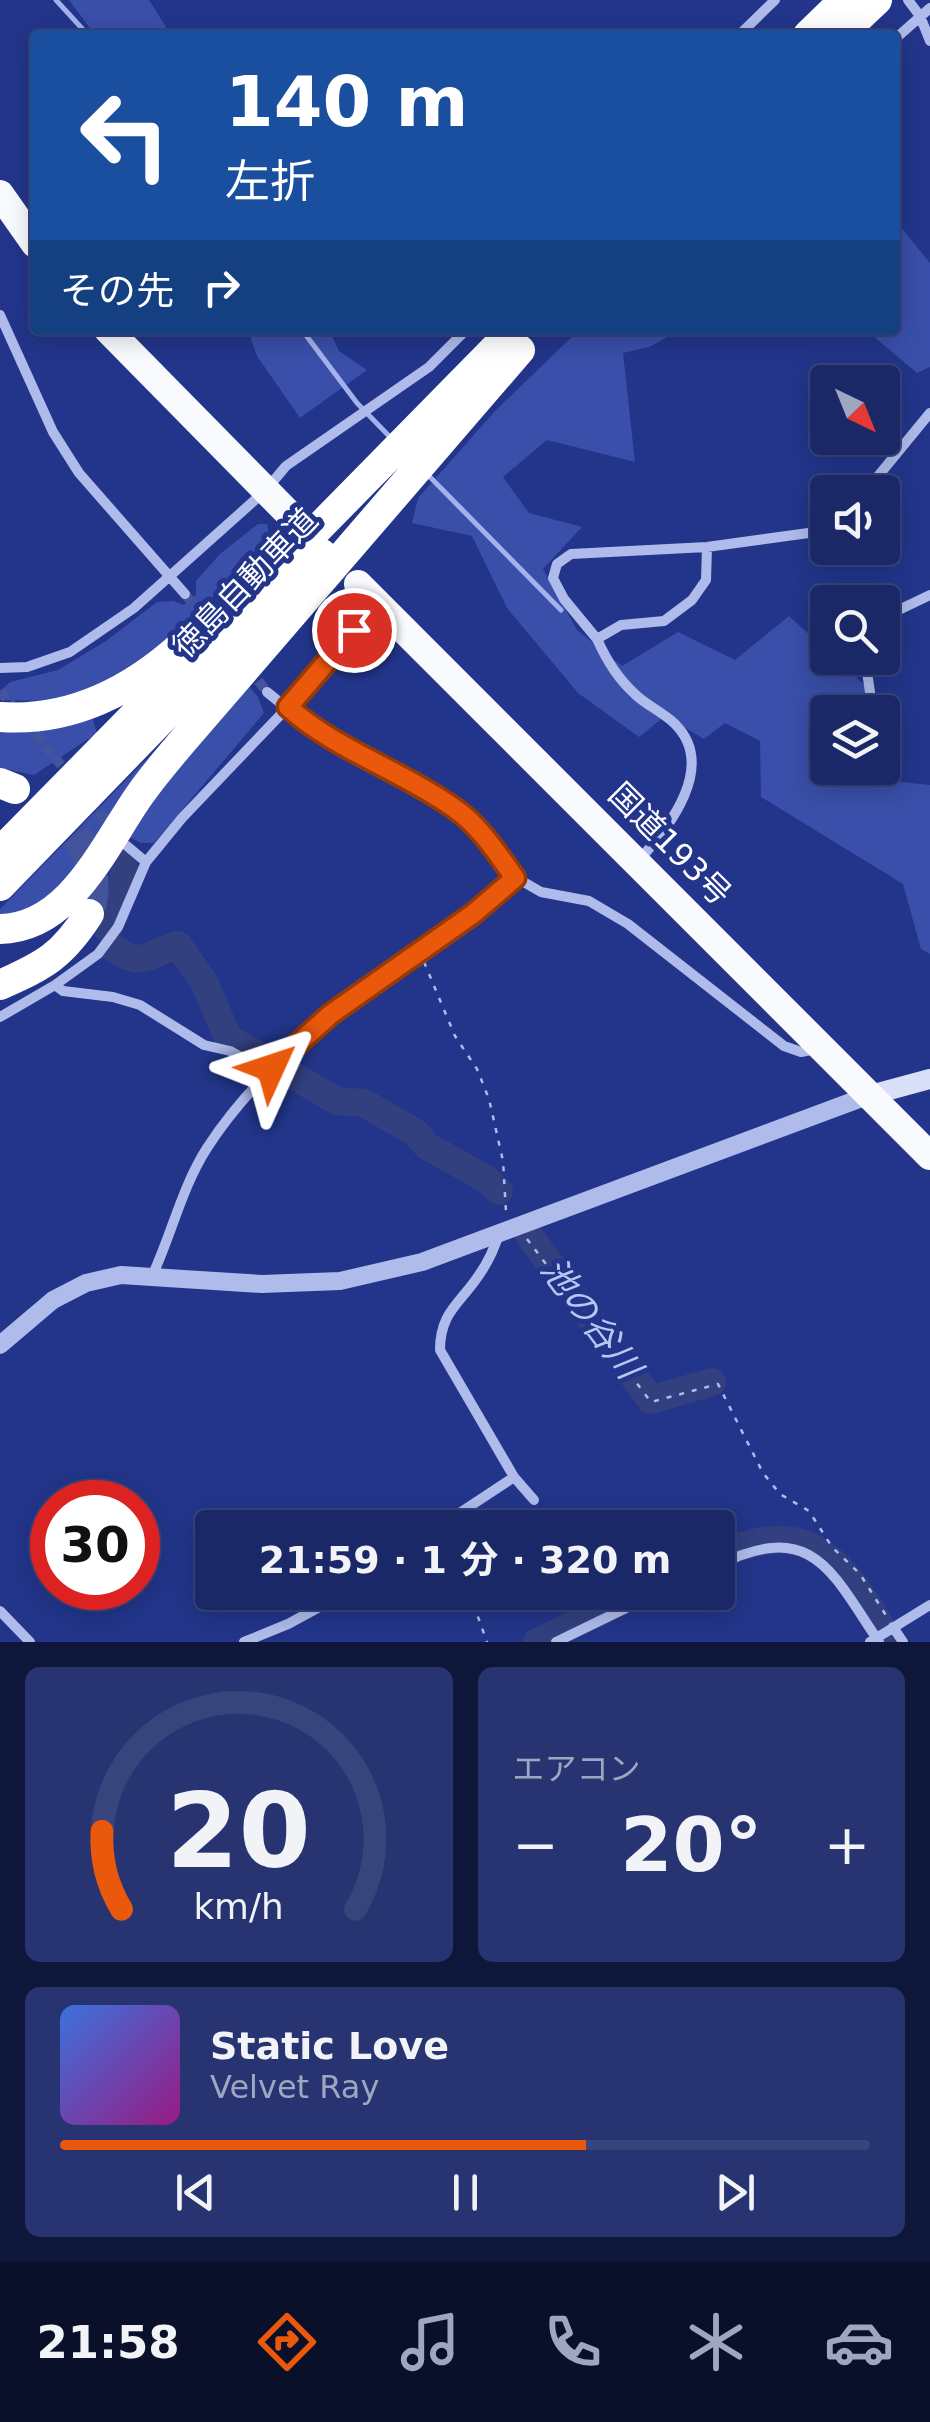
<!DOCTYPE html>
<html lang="ja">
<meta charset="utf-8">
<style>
:root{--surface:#1a2868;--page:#273471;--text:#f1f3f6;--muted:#9fa6c0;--line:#38447c;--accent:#ea580c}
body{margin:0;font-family:"DejaVu Sans","Noto Sans JP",sans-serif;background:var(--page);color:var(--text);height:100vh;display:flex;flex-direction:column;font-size:38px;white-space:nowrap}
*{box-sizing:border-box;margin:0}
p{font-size:32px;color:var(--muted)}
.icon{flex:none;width:55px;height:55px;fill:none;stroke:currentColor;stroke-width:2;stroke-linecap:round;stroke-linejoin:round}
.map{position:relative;height:1642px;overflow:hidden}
.details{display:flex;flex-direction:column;gap:25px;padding:25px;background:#0e1639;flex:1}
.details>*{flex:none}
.hud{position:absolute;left:30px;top:30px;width:870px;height:305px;border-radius:10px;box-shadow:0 5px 25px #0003,0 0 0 2px var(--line);background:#1a4fa0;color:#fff;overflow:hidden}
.needle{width:65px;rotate:137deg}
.fabs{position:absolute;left:810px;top:365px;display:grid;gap:20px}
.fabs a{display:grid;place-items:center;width:90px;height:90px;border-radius:10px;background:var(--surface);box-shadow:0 5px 25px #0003,0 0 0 2px var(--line);font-size:50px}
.speed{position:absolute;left:30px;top:1480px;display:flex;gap:20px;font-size:50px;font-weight:700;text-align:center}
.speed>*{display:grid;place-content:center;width:130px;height:130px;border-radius:50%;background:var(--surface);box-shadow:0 5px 25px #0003,0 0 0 2px var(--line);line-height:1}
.speed .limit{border:15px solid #d22;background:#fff;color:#111}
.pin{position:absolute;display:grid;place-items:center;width:85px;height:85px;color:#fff;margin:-42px;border:5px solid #fff;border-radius:50%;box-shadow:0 2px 10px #0007}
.me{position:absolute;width:110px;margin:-55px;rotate:48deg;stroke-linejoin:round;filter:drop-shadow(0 0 8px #0008)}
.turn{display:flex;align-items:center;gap:35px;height:210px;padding:0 30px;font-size:45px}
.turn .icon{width:130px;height:130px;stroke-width:2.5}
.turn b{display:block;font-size:70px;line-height:85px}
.then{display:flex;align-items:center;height:95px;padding:0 30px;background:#0003;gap:20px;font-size:38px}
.big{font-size:75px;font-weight:700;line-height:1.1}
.details .card{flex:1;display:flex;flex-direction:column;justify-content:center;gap:15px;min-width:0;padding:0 35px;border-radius:15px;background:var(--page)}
.details .dial{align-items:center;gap:0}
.dial svg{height:260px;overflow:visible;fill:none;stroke:var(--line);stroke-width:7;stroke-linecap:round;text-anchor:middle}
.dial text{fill:var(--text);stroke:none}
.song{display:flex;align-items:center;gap:30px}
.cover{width:120px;height:120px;border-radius:15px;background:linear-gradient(135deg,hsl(220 70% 55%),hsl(310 70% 35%))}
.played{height:10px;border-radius:5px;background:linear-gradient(90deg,var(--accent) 65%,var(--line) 65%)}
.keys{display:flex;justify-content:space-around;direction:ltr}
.heat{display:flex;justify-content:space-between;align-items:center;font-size:55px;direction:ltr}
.details .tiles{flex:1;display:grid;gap:25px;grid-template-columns:1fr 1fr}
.card:last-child{grid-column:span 2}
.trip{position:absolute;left:195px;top:1510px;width:540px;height:100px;border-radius:10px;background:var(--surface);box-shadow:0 5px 25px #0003,0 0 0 2px var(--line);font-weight:700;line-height:100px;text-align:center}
.tab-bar{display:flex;height:160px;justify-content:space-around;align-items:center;background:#0a102a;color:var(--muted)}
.tab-bar .icon{width:70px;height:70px}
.tab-bar .current{color:var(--accent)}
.tab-bar b{font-size:45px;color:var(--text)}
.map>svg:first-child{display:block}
.green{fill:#394fa9}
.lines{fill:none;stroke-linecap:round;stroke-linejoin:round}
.stream{stroke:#a3b2ec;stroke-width:5}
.river{stroke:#324080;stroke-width:28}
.minor-tunnel{stroke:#43539c;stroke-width:10;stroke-dasharray:10 5;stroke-linecap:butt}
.motorway-tunnel{stroke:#43539c;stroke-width:30;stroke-dasharray:30 15;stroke-linecap:butt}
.path{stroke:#afbbeb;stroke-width:2.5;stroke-dasharray:5 8;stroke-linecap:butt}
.minor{stroke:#afbbeb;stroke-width:10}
.tertiary{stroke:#afbbeb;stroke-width:18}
.secondary{stroke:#dadff8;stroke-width:20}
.trunk{stroke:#f9fafe;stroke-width:28}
.motorway{stroke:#fff;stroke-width:30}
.route-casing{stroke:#983908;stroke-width:25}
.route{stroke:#ea580c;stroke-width:18}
.labels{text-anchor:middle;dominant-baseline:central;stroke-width:10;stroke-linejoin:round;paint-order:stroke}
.street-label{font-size:32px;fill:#fff;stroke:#22358a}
.water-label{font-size:35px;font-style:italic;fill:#bac6f2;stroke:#22358a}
</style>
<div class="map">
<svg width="930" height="1642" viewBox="0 0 930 1642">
<rect width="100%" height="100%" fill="#22358a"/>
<!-- green -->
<path class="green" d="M 69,0 L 149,0 L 171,35 L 95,35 Z
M 895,220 L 930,263 L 930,367 L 917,373 L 866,330 L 895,330 Z
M 248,330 L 329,330 L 339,351 L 367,370 L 300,418 L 257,356 Z
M 680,330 L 649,347 L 623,353 L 635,462 L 547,440 L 503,477 L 529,513 L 582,527 L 543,569 L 577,630 L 622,666 L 678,632 L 735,660 L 789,616 L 827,651 L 828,658 L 835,658 L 871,691 L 868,712 L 828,712 L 828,768 L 870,768 L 881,780 L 930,785 L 930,954 L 921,949 L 903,884 L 761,797 L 760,741 L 725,723 L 704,739 L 665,716 L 639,737 L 578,693 L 507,608 L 472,536 L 412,523 L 418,498 L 495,411 L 578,331 Z
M 258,524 L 267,524 L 269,534 L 261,545 C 215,594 151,672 85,694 C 60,702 26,701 0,700 L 0,691 L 10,682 L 58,670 L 106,641 L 157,602 L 173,601 L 184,605 L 196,595 L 196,581 L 220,554 Z
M 249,686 L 258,697 L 264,713 L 154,843 L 141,843 L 129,837 C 158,780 207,733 249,686 Z
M 91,713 L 97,733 L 34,775 L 0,768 L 0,728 Z
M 167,738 L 170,742 L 44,908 L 0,922 L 0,909 Z"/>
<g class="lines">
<!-- stream -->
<path class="stream" d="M 56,0 L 88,35
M 302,330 L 357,403 L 390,437
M 426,473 L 561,610"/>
<!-- river -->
<path class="river" d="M 108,929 C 119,903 128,884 122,855
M 113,948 C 144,969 146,954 178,945 L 204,982 L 228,1038 L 337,1101 L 364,1103 L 416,1133 L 427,1146 L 486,1179 L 499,1191
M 528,1234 L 651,1400 L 712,1382
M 718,1556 C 814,1511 844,1566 891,1642
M 537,1642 L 641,1592"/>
<!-- minor-tunnel -->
<path class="minor-tunnel" d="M 185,594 L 215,630
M 249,669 L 267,692
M 0,691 L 16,710
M 26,723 L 70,776
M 90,801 L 114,830"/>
<!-- motorway-tunnel -->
<path class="motorway-tunnel" d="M 44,804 C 81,832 104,867 89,914"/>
<!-- path -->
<path class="path" d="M 424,962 L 455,1036 L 477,1069 L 489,1099 L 503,1161 L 506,1212
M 527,1239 L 651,1402 L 718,1384 L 763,1473 L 780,1494 L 809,1511 L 832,1547 L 860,1574 L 887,1617
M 469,1592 L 487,1642"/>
<!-- minor -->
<path class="minor" d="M 908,0 L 920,16 L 930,41
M 739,35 L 775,0
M 895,39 L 930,8
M 0,315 L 53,432 L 79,473 L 185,594
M 865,492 L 930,413
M 882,618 L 930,595
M 597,639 L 564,599 L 553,578 L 557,564 L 571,554 L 707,547 L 823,531 L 828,527
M 860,658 L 867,672 L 873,712
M 0,668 L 27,667 L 70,652 L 134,608 L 265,491 L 286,466 L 429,367 L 466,330
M 267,692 L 310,727 L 453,807 L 474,825 L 515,877 L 541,892 L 589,901 L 628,924 L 784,1046 L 801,1052 L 816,1049
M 127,846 L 146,862
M 638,861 C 670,827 717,766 675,724 C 664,713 648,706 637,696 C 618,679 607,661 597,639 L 621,625 L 664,621 L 692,600 L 706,580 L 707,547
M 55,985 L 63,991 L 113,997 L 140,1005 L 204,1045 L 230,1051 L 268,1072
M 0,1017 L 55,985 L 98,954 L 118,927 L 146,862 L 182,818 L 288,707 L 376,603
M 500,1231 C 495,1247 489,1261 479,1275 C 460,1304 440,1312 440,1350 L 514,1477 L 534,1500
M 153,1274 C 172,1233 182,1187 207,1148 C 269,1052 365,991 457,926 C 477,911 494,891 515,877
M 437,1528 L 514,1477
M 718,1565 C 813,1519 831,1571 879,1642
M 0,1611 L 30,1642
M 893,1627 L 903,1642
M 244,1642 L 288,1624 L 347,1592
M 556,1642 L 659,1592
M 870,1642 L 930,1605"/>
<!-- tertiary -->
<path class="tertiary" d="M 0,1345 L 53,1300 L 86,1283 L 121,1275 L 262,1284 L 340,1281 L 422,1262 L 867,1096"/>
<!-- secondary -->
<path class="secondary" d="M 867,1096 L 930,1079"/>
<!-- trunk -->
<path class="trunk" d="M 0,194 L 35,244
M 108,330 L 292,517
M 358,584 L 930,1156"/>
<!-- motorway -->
<path class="motorway" d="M 808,35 L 844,0
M 840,35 L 877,0
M 0,717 C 70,722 130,692 182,645
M 0,783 L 15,789
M 0,852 L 513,330
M 0,886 L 322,554
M 0,929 C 70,928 104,846 139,796 C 152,777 167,760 182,742 L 520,350
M 0,985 C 45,965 62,956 89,914"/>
</g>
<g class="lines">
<defs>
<path id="route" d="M 271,1068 L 331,1014 L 473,914 L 515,878 C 497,853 479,825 454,808 C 401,770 337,751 288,707 L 354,630"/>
</defs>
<!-- route casing -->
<use href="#route" class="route-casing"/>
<!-- route -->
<use href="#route" class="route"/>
</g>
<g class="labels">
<!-- street labels -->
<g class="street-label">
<text transform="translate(245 583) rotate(-46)">徳島自動車道</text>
<text transform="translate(670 844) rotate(45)">国道193号</text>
</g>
<!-- water labels -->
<g class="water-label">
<text transform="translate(591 1318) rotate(53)">池の谷川</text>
</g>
</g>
</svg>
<div class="fabs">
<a><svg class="needle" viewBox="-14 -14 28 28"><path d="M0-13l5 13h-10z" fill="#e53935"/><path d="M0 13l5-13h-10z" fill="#9fa6c0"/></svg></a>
<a><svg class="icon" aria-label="sound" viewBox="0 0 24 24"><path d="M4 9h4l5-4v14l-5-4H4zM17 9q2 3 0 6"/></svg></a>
<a><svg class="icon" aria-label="search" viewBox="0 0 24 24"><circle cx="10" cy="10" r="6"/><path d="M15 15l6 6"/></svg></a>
<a><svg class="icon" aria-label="layers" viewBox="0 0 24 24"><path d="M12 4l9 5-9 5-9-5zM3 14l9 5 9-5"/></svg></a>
</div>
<div class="speed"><div class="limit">30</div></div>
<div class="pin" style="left:354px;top:630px;background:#d93025"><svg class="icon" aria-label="arrive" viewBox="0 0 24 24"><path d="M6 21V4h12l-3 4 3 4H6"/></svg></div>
<svg class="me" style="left:271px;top:1068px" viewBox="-20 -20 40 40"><path d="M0-17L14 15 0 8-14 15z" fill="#ea580c" stroke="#fff" stroke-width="4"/></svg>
<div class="trip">21:59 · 1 分 · 320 m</div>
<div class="hud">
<div class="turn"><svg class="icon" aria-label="left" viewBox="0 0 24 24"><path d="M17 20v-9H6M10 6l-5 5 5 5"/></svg><div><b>140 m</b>左折</div></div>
<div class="then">その先<svg class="icon" aria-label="right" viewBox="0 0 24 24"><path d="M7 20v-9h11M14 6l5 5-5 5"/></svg></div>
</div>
</div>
<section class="details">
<div class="tiles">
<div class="card dial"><svg viewBox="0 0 100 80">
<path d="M14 69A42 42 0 1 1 86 69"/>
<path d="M14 69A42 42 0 0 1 8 45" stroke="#ea580c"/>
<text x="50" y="56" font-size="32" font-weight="700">20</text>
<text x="50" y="72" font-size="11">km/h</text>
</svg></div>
<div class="card"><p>エアコン</p>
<div class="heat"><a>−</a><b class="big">20°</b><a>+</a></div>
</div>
<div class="card">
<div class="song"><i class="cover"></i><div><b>Static Love</b><p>Velvet Ray</p></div></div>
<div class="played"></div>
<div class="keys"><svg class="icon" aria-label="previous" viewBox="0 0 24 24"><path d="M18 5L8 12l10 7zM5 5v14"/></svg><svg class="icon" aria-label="pause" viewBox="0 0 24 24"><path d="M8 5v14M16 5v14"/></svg><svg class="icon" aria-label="next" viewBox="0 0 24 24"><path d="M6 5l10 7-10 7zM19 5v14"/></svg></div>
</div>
</div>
</section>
<nav class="tab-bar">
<b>21:58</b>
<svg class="icon current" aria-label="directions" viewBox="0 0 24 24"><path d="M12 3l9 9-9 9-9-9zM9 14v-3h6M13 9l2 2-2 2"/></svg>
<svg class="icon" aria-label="music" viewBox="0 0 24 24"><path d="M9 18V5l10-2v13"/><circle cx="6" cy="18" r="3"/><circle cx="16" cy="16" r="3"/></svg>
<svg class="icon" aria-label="phone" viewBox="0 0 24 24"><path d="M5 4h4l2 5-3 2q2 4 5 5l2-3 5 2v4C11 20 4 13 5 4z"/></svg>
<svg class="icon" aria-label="climate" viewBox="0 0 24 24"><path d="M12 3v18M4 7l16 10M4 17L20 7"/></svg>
<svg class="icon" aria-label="car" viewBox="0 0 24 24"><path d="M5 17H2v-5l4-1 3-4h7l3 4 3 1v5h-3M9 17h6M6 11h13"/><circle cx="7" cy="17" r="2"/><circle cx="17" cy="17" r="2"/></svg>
</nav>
